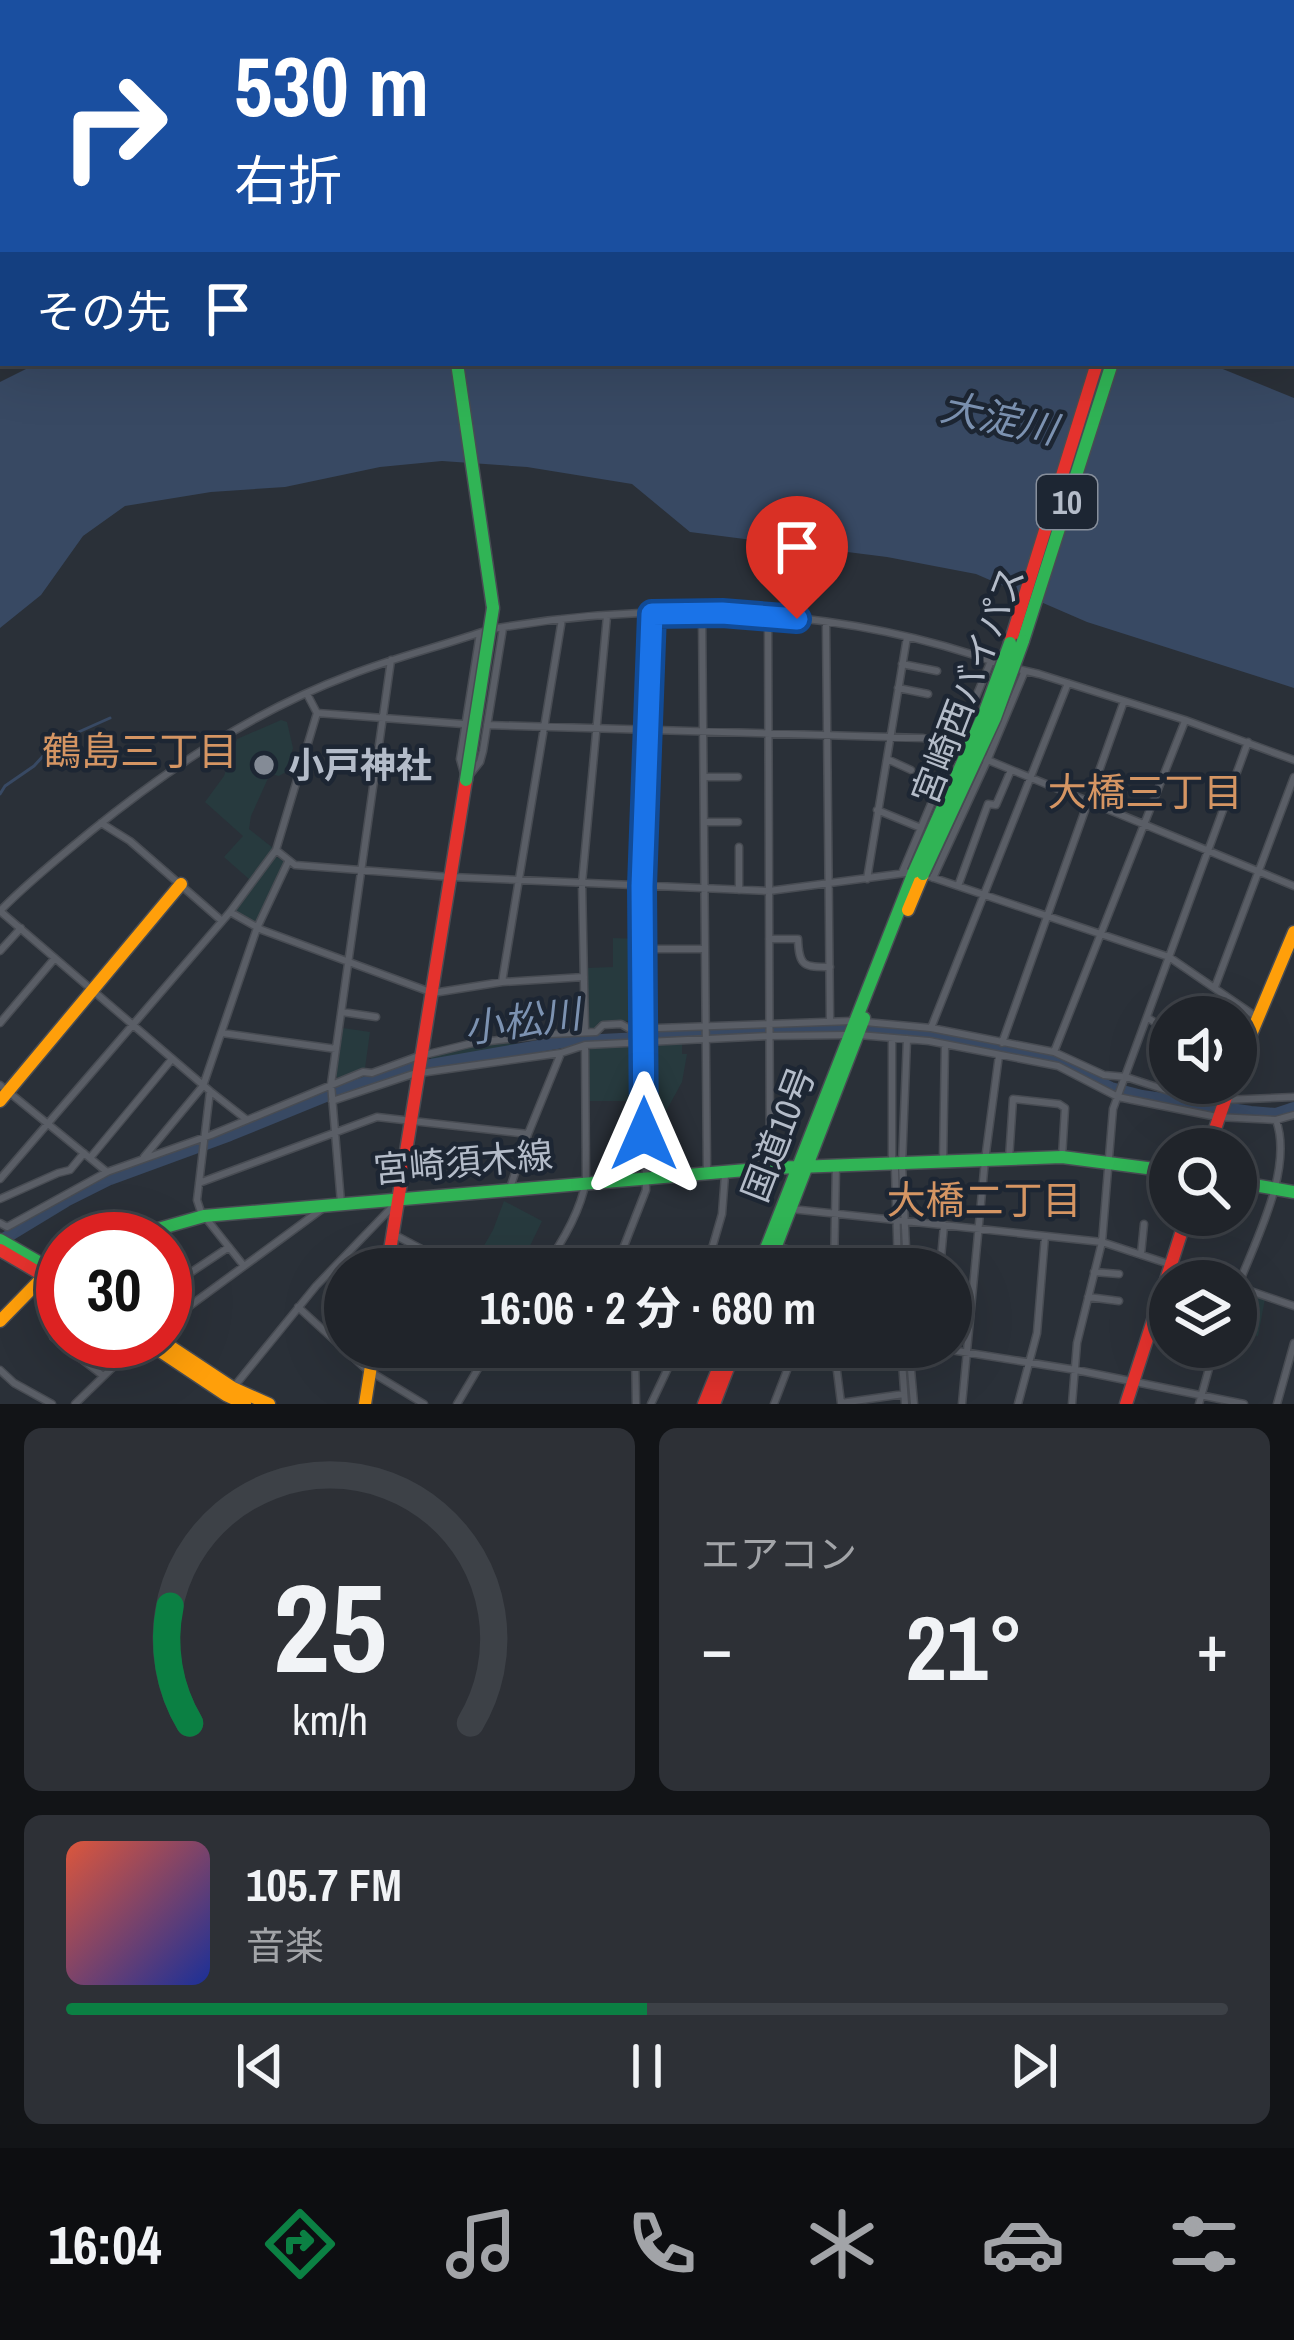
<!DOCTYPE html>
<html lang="ja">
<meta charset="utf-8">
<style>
:root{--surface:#20242a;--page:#2d3036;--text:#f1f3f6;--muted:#a2a4a8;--line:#3d4147;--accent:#0b8043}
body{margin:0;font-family:"Archivo Narrow","Noto Sans JP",sans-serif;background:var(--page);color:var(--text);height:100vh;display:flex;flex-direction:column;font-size:45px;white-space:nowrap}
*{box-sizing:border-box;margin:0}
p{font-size:39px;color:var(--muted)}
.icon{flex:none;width:66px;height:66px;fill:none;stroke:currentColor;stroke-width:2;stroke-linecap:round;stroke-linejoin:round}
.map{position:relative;height:1404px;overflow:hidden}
.panel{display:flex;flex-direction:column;gap:24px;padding:24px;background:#121417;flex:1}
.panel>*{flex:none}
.hud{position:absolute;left:0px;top:0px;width:1296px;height:366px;box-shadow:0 12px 48px #0002,0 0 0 3px var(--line);background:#1a4fa0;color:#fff;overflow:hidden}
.fabs{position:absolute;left:1149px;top:996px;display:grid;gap:24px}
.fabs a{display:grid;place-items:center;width:108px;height:108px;border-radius:50%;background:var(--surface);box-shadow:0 12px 48px #0002,0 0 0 3px var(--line);font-size:60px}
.speed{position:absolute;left:36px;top:1212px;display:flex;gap:24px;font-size:60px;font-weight:700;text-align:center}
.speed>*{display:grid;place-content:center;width:156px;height:156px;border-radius:50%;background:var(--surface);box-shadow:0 12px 48px #0002,0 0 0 3px var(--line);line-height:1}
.speed .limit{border:18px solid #d22;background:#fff;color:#111}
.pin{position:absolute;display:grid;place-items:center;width:102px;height:102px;color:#fff;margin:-123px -51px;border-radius:50% 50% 50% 0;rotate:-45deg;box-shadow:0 0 12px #0007}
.pin .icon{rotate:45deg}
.me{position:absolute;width:132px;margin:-66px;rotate:0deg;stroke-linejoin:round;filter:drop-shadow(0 0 9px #0008)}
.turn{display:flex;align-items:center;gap:42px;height:252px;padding:0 36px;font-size:54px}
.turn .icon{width:156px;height:156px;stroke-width:2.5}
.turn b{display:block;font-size:84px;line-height:102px}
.then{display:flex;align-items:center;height:114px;padding:0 36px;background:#0003;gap:24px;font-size:45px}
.big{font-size:90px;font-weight:700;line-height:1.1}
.panel .tile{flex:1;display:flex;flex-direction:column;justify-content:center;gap:18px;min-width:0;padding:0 42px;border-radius:18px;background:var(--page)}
.panel .dial{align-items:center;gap:0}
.dial svg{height:312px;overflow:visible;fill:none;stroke:var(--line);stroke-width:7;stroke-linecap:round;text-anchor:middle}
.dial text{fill:var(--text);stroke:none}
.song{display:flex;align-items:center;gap:36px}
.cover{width:144px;height:144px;border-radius:18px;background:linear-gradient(135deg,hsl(10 70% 55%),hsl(230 70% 35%))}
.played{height:12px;border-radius:6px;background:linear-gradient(90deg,var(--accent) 50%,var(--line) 50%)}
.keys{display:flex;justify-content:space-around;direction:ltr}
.heat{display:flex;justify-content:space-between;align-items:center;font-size:66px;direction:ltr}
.panel .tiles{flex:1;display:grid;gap:24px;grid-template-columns:1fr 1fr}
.tile:last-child{grid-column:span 2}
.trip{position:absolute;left:324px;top:1248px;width:648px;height:120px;border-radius:60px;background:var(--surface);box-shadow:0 12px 48px #0002,0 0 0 3px var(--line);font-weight:700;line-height:120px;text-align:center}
.tabs{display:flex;height:192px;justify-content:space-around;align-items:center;background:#0d0e11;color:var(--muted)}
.tabs .icon{width:84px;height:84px}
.tabs .selected{color:var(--accent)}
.tabs b{font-size:54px;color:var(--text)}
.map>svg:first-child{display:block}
.green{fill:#273a3e}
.water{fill:#384963}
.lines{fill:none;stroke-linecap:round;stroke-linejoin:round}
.stream{stroke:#384963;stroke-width:3}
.river{stroke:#384963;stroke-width:12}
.street-casing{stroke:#484c53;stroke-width:9}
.fast-casing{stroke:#484c53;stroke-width:15}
.slow-casing{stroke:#484c53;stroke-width:15}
.jam-casing{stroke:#484c53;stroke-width:15}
.street{stroke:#5a5e66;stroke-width:6}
.fast{stroke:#30b455;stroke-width:12}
.slow{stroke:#ff9f0a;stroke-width:12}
.jam{stroke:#e5322d;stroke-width:12}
.fast-bridge-casing{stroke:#484c53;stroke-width:15;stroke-linecap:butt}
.fast-bridge{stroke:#30b455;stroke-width:12}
.route-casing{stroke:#114b97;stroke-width:30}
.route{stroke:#1a73e8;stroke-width:21}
.poi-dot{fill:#848b96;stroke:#1d2633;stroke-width:4.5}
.labels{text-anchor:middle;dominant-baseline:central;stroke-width:9;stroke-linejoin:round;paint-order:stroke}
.shield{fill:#1d2633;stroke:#878f9c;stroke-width:3}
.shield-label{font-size:33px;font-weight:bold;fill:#b4bcc9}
.street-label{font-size:36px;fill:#b4bcc9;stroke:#1d2633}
.poi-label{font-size:36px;font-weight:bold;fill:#b4bcc9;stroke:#1d2633;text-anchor:start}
.water-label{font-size:39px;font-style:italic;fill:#7c92b1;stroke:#1d2633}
.neighbourhood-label{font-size:39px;fill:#d59563;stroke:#1d2633}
</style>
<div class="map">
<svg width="1294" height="1404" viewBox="0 0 1294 1404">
<rect width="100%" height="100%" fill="#2a3038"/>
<!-- green -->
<path class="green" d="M 281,720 L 287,722 L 293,748 L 286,772 L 279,776 L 270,774 L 251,816 L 249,829 L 273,848 L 250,880 L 224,857 L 243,836 L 205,802 L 224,776 L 237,739 Z
M 275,856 L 285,862 L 258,921 L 254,922 L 235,911 Z
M 613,938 L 640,939 L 641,1025 L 637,1027 L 628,1021 L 598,1023 L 594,1031 L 588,1029 L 587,968 L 613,967 Z
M 343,1028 L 370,1032 L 365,1068 L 338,1078 L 336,1076 Z
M 515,1040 L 518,1057 L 429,1071 L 431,1057 L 473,1044 Z
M 682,1043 L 682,1054 L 687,1054 L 682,1082 L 664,1115 L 646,1115 L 647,1044 Z
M 639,1045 L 642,1101 L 588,1101 L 588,1051 L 592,1048 Z
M 504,1201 L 542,1221 L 528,1250 L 518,1245 L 508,1262 L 482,1249 L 493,1230 Z
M 1242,1292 L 1265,1299 L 1258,1336 L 1239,1332 L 1242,1315 L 1236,1313 L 1236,1299 Z"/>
<!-- water -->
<path class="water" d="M 38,363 L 1208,363 L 1294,398 L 1294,688 L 1087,622 L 976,574 L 887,557 L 690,532 L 632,484 L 527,467 L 442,461 L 380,467 L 285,487 L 211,492 L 125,506 L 83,536 L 41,595 L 0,628 L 0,382 Z"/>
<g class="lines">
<!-- stream -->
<path class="stream" d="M 681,0 L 689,3
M 165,3 L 168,0
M 975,3 L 976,0
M 0,794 L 5,786 L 34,766 L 56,742 L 110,718"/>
<!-- river -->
<path class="river" d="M 154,3 L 155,0
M 0,261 L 3,259
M 0,1241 L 66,1201 L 110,1179 L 230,1135 L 326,1096 L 402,1070 L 562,1042 L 838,1028 L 913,1033 L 949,1038 L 1060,1063 L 1111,1088 L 1142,1096 L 1251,1112 L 1276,1114 L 1294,1108"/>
<defs>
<path id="street" d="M 194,0 L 194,3
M 512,0 L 520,3
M 55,3 L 57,0
M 198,3 L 208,0
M 597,3 L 598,0
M 815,3 L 816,0
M 1050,3 L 1051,0
M 1113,3 L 1114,0
M 0,35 L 3,37
M 1293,170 L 1294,170
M 1293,282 L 1294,283
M 702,613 L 707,1172
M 768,615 L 770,1168
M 826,623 L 830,1020
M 498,628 C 662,600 842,607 1000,664
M 902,664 L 937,671
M 1013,668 L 1039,674 L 1185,720 L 1294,760
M 898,688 L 928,694
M 317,713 L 463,724
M 487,725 L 923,738 L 956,747 L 1294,886
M 887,759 L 911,770
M 465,777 L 460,759 L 480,633
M 468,777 L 480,762 L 483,751 L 503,628
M 704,777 L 738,777
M 877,810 L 921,828
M 706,822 L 738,822
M 101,823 L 130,841 L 222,921
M 276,850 L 295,865 L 451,877 L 769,891 L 913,872
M 902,873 L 991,661
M 925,875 L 1169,957 L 1258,1018
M 933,878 L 987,761 L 1024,673
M 867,879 L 907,637
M 958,886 L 988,804 L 996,805 L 1011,770
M 739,890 L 739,847
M 0,911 C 28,882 60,857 90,832 C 169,768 254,711 350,675 C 393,658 438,647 482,632
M 0,911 L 210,1091 L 247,1120
M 230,912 L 262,930 L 433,993 L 502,982 L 584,977
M 769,939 L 798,939 C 799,967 804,967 830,967
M 643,949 L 704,949
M 0,951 L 21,928
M 502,982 L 562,619
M 1215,987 L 1294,777
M 342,1012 L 376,1017
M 1148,1018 L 1170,1032
M 865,1022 L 931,1028 L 1054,1052 L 1104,1075 L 1126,1077 L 1172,1092 L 1223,1100 L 1294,1097
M 0,1023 L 55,958
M 931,1028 L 1068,683
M 585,1032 L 582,883 L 607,616
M 222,1033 L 336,1049
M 859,1035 L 929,1041 L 1058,1066 L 1118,1097 L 1217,1117 L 1276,1120 C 1294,1170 1254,1243 1236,1291
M 892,1038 L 892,1164 L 895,1169 L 898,1269
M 1002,1043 L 1124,701
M 1054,1052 L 1185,721
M 0,1085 L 107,1172
M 210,1091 L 197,1200 L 201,1212 L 244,1266
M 332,1101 L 413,1074 L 561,1053 L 585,1045 L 769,1036 L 846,1035
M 1276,1120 L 1294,1115
M 144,1157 L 203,1086 L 257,928 L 288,862
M 90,1158 L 172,1059
M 1009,1159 L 1013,1099 L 1059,1104 L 1065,1108 L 1062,1157
M 943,1161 L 945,1045
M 0,1179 L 230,912 L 276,850 L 317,713 L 307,694
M 199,1183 L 377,1117 L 528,1134
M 510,1188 L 528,1134 L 561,1053
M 0,1199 L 58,1173 L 70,1170 L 84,1153
M 341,1203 L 331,1084 L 391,660
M 791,1209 L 1102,1242 L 1221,1281
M 0,1223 L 7,1227 L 107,1172 L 211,1135 L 363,1072 L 372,1073 L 416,1057 L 473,1043 L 550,1034 L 596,1032 L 603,1025 L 621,1024 L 630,1029 L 852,1021
M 393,1234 L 459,1269
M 776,1247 L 800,1252 L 800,1269
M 1141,1254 L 1144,1224
M 616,1264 L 632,1269
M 543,1269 C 562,1243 580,1212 586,1181 L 585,1045
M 615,1269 L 646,1190 L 642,886 L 652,614
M 706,1269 L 722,1214 L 725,1175
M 834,1269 L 836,1166
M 907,1269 L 902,1165 L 907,1039
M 940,1269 L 944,1225
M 1094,1272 L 1119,1274
M 178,1281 L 229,1247
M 1236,1286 L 1294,1306
M 1088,1297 L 1119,1301
M 298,1307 L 366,1369 L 424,1404
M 165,1324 L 322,1209
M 53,1337 L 102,1375
M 590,1347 L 627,1349 L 635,1352 L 636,1404
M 834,1347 L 841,1403
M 901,1347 L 905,1404
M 909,1347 L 914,1404
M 932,1347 L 1076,1370 L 1244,1404
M 0,1370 L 14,1383 L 52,1404
M 233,1388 L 316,1286 L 394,1205
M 841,1403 L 904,1394
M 75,1404 L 140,1341
M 457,1404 L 491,1347
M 651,1404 L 678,1347
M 774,1404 L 796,1347
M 962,1404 L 985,1160 L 999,1055
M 1018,1404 L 1037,1333 L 1045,1236
M 1072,1404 L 1077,1343 L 1102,1242 L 1113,1109 L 1248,742
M 1199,1404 L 1215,1347
M 1277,1404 L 1294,1343"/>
<path id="fast" d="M 1056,0 L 1066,3
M 487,3 L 493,0
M 0,92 L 3,88
M 0,226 L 3,224
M 1293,291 L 1294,292
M 457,363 L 493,608
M 1023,641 L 1112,363
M 1236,1182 L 1294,1192
M 123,1239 L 204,1216 L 770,1168 L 1062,1157 L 1170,1171
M 0,1240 L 63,1276
M 758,1269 L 914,872
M 767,1269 L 864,1018"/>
<path id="slow" d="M 1212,3 L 1213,0
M 1222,3 L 1223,0
M 1293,79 L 1294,79
M 0,106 L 3,102
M 908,910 L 923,874
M 1236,1070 L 1294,932
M 0,1101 L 181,884
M 0,1321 L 44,1276 L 63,1263
M 145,1341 L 226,1395 L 245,1404
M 162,1341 L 233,1388 L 269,1404
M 365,1404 L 374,1347"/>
<path id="jam" d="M 435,0 L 435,3
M 1027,0 L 1037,3
M 85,3 L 90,0
M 99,3 L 103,0
M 1293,69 L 1294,70
M 0,197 L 3,201
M 1010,643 L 1097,363
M 1208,1149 L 1231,1083
M 0,1250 L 63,1287
M 387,1269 L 466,780
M 704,1404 L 727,1347
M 714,1404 L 736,1347
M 1126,1404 L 1187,1215"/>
</defs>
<!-- street casing -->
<use href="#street" class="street-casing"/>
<!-- fast casing -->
<use href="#fast" class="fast-casing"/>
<!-- slow casing -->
<use href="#slow" class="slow-casing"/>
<!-- jam casing -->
<use href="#jam" class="jam-casing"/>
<!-- street -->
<use href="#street" class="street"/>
<!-- fast -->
<use href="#fast" class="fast"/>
<!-- slow -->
<use href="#slow" class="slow"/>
<!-- jam -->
<use href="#jam" class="jam"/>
<defs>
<path id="fast-bridge" d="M 466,780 L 493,608
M 914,872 L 984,714 L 1010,643
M 923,874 L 995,718 L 1023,641"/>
</defs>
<!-- fast-bridge casing -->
<use href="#fast-bridge" class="fast-bridge-casing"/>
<!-- fast-bridge -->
<use href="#fast-bridge" class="fast-bridge"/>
</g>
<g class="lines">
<defs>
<path id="route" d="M 644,1134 L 642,886 L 652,614 L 722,613 L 797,619"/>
</defs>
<!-- route casing -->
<use href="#route" class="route-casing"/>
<!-- route -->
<use href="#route" class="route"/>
</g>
<!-- markers -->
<circle class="poi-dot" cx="264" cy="765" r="12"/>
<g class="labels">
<!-- shield labels -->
<rect class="shield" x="1037" y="475" width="60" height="54" rx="9"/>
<g class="shield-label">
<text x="1067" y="502">10</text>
</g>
<!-- street labels -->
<g class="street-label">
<text transform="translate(968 685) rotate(-69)">宮崎西バイパス</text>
<text transform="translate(778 1134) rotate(-69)">国道10号</text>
<text transform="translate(463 1162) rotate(-5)">宮崎須木線</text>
</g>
<!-- poi labels -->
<g class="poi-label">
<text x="288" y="765">小戸神社</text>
</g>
<!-- water labels -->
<g class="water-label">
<text transform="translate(999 418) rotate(12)">大淀川</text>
<text transform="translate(522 1021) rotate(-8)">小松川</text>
</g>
<!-- neighbourhood labels -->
<g class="neighbourhood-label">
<text x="140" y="751">鶴島三丁目</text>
<text x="1145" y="792">大橋三丁目</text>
<text x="984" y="1200">大橋二丁目</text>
</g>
</g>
</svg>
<div class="fabs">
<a><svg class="icon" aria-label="sound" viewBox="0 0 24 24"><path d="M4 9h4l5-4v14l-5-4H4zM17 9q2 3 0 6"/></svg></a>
<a><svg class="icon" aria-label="search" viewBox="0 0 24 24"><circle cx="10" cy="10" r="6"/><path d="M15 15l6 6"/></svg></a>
<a><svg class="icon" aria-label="layers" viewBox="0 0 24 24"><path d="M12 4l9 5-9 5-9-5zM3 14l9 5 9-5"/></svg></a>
</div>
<div class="speed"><div class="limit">30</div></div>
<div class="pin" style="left:797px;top:619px;background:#d93025"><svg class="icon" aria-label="arrive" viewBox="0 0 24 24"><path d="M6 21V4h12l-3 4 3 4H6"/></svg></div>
<svg class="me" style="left:644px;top:1134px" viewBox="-20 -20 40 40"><path d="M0-17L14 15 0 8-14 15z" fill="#1a73e8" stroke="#fff" stroke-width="4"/></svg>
<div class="trip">16:06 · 2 分 · 680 m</div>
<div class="hud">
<div class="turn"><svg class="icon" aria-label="right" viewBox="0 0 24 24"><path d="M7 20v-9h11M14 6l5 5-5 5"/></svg><div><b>530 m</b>右折</div></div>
<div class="then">その先<svg class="icon" aria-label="arrive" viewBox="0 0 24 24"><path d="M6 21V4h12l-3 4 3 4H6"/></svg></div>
</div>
</div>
<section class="panel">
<div class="tiles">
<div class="tile dial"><svg viewBox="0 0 100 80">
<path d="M14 69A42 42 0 1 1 86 69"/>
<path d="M14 69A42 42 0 0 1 9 39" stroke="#0b8043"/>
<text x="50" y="56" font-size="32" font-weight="700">25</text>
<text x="50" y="72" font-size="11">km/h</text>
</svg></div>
<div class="tile"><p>エアコン</p>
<div class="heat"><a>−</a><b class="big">21°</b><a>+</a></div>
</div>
<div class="tile">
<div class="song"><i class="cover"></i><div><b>105.7 FM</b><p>音楽</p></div></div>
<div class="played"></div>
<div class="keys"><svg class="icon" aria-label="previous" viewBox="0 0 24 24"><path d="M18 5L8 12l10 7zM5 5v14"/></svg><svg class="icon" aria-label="pause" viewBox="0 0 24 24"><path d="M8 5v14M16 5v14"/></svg><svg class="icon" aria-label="next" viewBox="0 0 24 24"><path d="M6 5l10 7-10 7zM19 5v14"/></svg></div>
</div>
</div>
</section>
<nav class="tabs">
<b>16:04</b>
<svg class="icon selected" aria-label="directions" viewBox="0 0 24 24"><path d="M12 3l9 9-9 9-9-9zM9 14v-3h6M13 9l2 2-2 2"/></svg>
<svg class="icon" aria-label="music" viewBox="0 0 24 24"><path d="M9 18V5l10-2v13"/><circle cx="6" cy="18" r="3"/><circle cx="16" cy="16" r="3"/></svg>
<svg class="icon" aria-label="phone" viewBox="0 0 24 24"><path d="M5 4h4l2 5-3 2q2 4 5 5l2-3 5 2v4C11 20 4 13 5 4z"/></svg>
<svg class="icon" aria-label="climate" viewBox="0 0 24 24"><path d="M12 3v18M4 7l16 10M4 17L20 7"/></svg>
<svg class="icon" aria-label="car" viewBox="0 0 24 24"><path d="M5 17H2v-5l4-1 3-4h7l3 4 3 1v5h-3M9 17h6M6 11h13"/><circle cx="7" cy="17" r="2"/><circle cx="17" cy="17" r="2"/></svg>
<svg class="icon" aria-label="filters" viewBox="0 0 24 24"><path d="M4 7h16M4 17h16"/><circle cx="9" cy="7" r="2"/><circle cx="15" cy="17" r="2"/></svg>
</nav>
